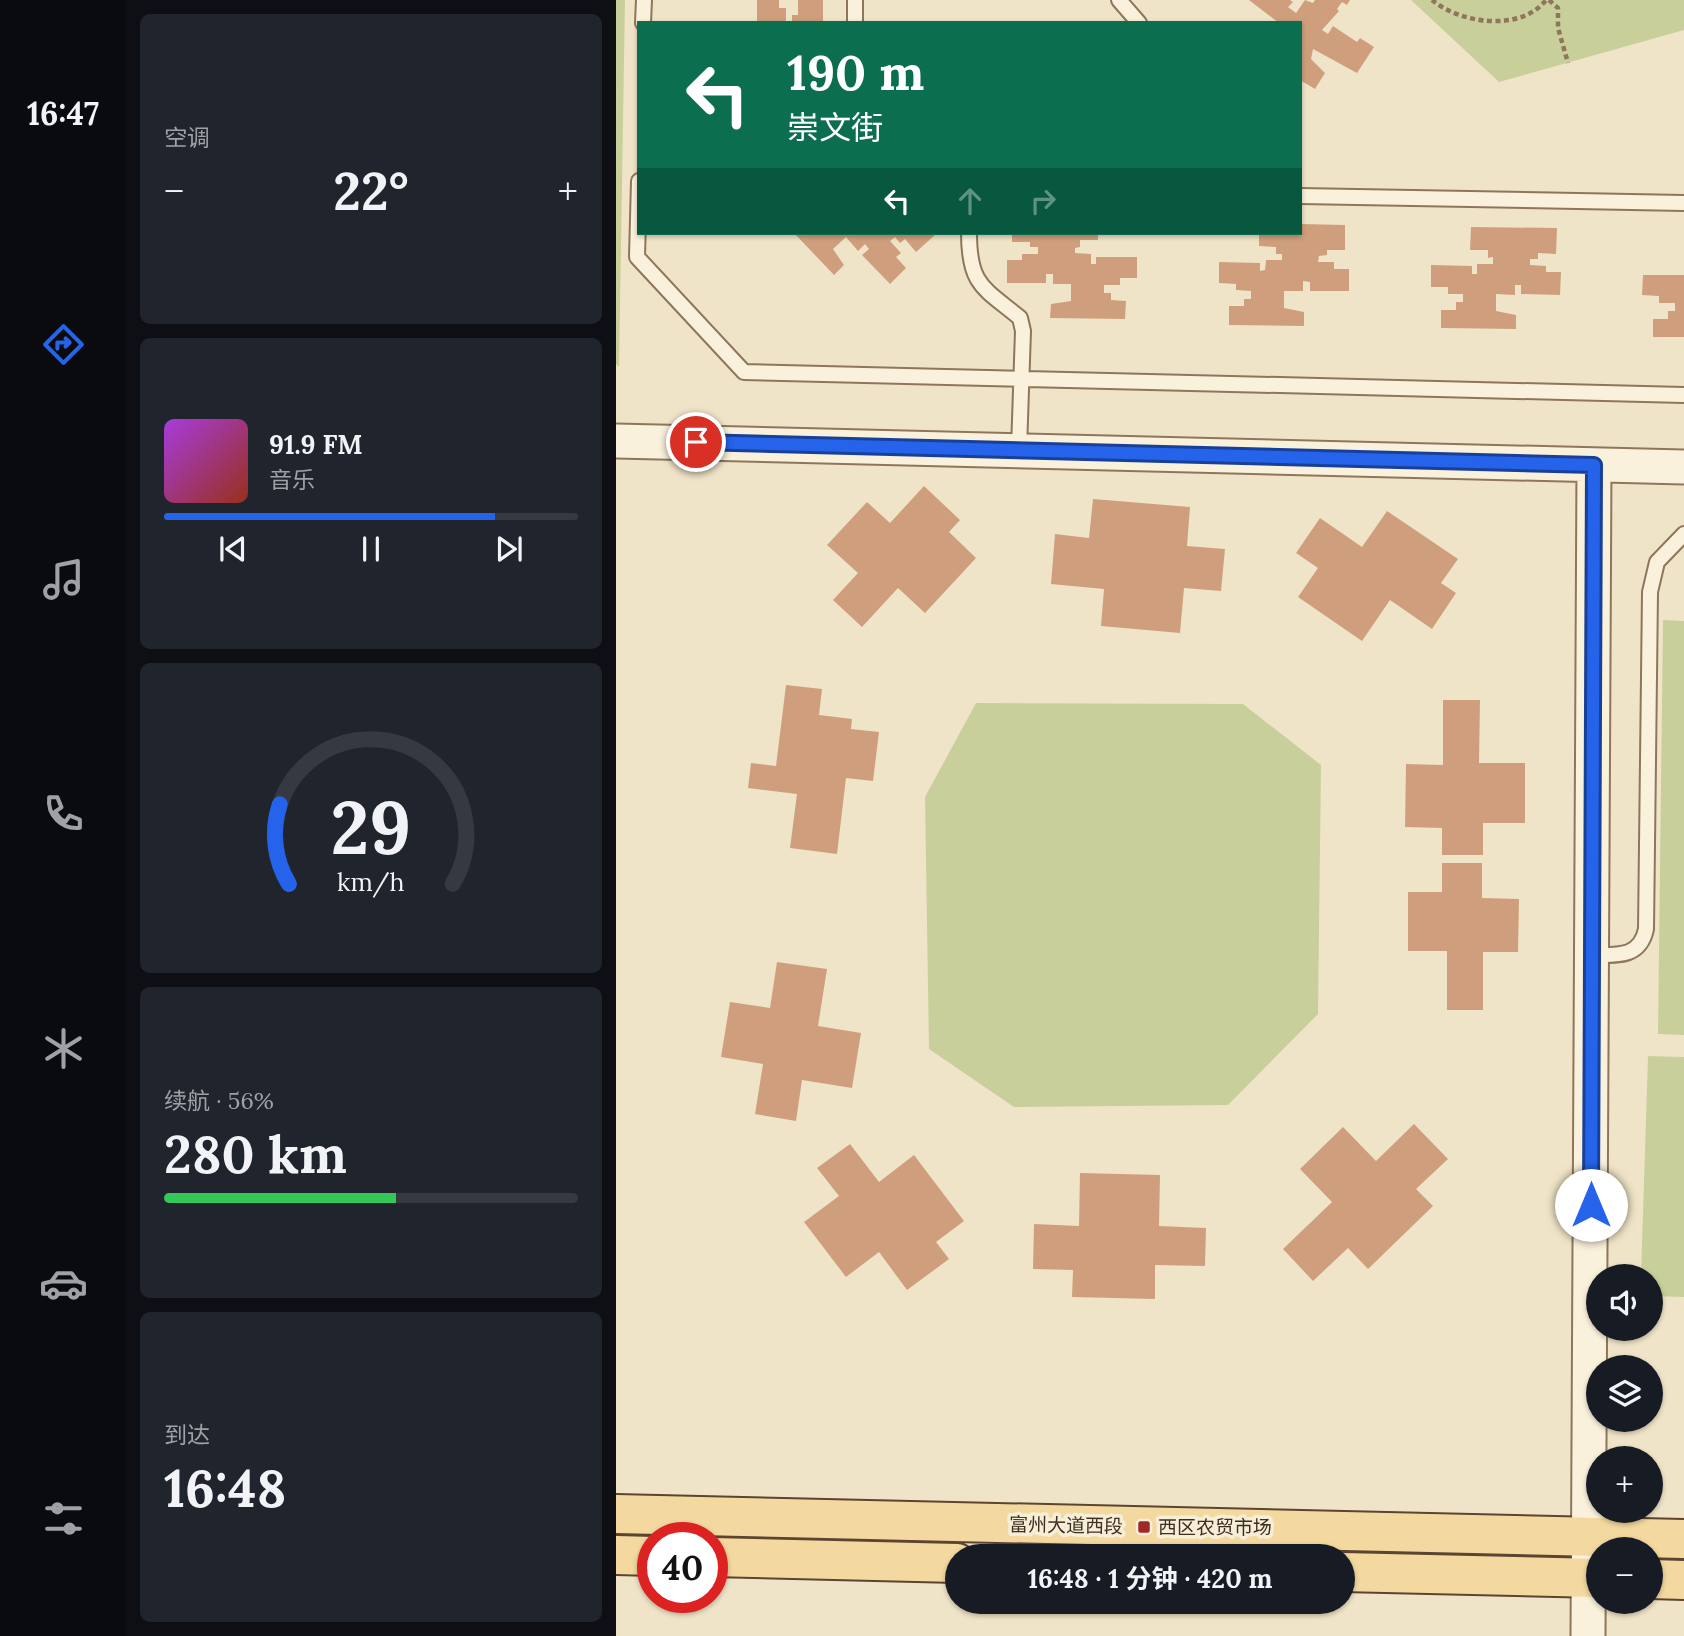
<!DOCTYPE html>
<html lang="zh">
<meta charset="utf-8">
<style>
:root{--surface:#171b24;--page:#20242c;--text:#f1f3f6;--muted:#9ea1a6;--line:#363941;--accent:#2563eb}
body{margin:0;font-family:Lora,"Noto Sans SC",serif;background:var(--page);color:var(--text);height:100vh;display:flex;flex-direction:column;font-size:26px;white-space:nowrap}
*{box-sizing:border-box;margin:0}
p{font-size:23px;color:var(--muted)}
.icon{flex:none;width:38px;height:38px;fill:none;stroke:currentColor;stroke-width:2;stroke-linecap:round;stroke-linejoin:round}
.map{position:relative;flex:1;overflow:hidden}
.drawer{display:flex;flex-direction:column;gap:14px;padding:14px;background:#0d0f14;width:490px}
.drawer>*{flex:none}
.banner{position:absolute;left:21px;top:21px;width:665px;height:214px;border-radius:0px;box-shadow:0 2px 5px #0004;background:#0b6e4f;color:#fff;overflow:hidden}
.controls{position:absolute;left:970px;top:1264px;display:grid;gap:14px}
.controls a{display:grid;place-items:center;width:77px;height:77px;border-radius:50%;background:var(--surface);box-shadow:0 2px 5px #0004;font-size:35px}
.speed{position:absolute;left:21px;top:1522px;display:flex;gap:14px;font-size:35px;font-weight:700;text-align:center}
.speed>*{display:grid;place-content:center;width:91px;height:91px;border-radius:50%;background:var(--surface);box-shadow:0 2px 5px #0004;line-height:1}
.speed .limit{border:10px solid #d22;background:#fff;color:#111}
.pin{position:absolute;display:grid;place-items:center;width:60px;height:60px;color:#fff;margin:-30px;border:4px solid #fff;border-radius:50%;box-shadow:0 2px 7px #0007}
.me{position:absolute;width:77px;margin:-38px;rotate:0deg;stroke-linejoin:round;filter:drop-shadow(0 0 5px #0008)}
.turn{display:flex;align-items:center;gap:24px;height:147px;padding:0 35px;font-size:32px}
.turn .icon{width:91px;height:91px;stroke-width:2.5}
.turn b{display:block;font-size:49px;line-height:60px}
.lanes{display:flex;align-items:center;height:66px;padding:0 35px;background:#0003;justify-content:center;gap:35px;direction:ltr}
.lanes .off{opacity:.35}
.big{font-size:52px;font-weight:700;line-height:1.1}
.drawer .card{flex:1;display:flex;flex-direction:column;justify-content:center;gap:10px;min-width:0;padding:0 24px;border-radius:10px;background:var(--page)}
.drawer .dial{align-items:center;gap:0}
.dial svg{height:182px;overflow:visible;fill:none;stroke:var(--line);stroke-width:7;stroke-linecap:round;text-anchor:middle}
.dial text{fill:var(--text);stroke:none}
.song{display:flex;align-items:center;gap:21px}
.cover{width:84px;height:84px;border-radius:10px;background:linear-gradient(135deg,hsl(280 70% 55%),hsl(10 70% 35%))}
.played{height:7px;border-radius:4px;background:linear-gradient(90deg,var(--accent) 80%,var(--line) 80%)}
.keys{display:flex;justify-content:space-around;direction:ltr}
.heat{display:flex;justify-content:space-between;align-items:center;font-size:38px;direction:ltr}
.charge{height:10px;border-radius:5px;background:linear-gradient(90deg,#34c759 56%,var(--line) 0)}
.trip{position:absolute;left:329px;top:1544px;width:410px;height:70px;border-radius:35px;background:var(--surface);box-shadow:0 2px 5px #0004;font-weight:700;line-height:70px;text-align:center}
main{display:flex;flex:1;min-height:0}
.menu{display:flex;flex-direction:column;width:126px;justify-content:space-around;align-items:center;background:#090b0e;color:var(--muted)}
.menu .icon{width:49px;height:49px}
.menu .on{color:var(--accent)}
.menu b{font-size:32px;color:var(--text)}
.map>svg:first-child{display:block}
.green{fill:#c9cf9b}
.building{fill:#cf9f7d}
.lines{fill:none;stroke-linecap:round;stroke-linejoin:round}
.service-casing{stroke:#8d765c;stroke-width:18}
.tertiary-casing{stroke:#8d765c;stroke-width:37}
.primary-casing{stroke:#5b4430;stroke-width:42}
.path{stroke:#8d765c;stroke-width:4.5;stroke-dasharray:5 3.5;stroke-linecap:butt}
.service{stroke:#faf1dc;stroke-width:14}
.tertiary{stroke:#faf1dc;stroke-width:33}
.primary{stroke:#f3d9a0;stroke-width:38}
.route-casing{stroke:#184099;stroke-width:18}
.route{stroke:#2563eb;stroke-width:12}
.poi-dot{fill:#9e2a2b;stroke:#f7eed8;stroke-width:2.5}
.labels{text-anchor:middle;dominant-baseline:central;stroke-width:7;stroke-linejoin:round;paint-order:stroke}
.street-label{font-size:19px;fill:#3d2e20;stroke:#f7eed8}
.poi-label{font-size:19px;fill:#3d2e20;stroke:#f7eed8;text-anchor:start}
</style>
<main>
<nav class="menu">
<b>16:47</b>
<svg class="icon on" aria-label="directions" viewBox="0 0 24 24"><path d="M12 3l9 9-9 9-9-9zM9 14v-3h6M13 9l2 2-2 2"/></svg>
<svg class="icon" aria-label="music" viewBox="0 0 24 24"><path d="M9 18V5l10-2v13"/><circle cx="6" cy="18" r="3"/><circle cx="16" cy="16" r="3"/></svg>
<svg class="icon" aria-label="phone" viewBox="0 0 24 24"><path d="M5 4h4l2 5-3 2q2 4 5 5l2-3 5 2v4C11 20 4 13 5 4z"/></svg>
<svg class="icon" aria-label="climate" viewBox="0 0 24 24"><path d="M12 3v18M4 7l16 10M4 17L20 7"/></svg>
<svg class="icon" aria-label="car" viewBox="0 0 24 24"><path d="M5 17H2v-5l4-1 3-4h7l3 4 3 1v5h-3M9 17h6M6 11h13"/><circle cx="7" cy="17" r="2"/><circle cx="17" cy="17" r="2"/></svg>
<svg class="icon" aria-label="filters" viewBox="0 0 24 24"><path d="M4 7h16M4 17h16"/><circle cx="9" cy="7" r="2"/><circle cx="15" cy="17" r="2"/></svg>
</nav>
<section class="drawer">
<div class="card"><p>空调</p>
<div class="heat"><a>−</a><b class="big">22°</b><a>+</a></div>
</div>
<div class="card">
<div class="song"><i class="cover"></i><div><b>91.9 FM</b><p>音乐</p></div></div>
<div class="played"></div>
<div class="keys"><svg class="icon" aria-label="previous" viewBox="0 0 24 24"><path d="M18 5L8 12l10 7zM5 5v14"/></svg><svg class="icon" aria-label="pause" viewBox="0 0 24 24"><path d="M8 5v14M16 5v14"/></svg><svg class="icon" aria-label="next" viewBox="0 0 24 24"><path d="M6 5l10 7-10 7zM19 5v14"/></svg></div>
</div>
<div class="card dial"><svg viewBox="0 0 100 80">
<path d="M14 69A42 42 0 1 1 86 69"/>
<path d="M14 69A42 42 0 0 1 10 34" stroke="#2563eb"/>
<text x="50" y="56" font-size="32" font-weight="700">29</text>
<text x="50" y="72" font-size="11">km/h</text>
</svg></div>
<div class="card"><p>续航 · 56%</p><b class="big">280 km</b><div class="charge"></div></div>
<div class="card"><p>到达</p><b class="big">16:48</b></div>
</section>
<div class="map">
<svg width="1068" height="1636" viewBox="0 0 1068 1636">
<rect width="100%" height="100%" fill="#f0e4c8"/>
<!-- green -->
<path class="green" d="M 0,0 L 9,0 L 3,367 L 0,364 Z
M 795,0 L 1068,0 L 1068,30 L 883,82 Z
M 1047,620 L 1068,621 L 1068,1035 L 1042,1034 Z
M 360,703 L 627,704 L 705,765 L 702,1014 L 612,1105 L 398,1107 L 313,1049 L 309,797 Z
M 1032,1056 L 1068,1057 L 1068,1297 L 1034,1296 L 1034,1276 L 1025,1276 Z"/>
<!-- building -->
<path class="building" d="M 141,0 L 163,0 L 163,8 L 170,8 L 170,23 L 141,23 Z
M 182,0 L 207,0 L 207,23 L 176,23 L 176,15 L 182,15 Z
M 633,0 L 674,0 L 677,2 L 672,7 L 680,13 L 689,0 L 697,3 L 699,0 L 734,0 L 731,5 L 726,2 L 721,9 L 723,11 L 706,30 L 712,34 L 717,26 L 741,42 L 744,38 L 758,47 L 741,73 L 697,49 L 695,59 L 709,73 L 699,89 L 684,80 L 684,23 L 663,23 Z
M 684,224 L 729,225 L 729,250 L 711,250 L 711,255 L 703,256 L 702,262 L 718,262 L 718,269 L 733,269 L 733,291 L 694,291 L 694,282 L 687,281 L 687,291 L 668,291 L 668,308 L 688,312 L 688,326 L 613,325 L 613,306 L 628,306 L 628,299 L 635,299 L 635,291 L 620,290 L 620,284 L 603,283 L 603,262 L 644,263 L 644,271 L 649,270 L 650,260 L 666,260 L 666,254 L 660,254 L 660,247 L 643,246 L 643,233 L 684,233 Z
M 855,227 L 941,228 L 940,254 L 922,253 L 922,259 L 914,259 L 914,265 L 930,266 L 930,272 L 945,272 L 944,295 L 905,294 L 905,285 L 899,285 L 899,295 L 880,294 L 880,311 L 900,315 L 900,329 L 825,328 L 825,310 L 840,310 L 840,302 L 847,302 L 847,294 L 832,294 L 832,287 L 815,287 L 815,265 L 856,266 L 856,274 L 861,274 L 861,264 L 877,264 L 877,257 L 872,258 L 872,250 L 854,250 Z
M 178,233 L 316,233 L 319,235 L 300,252 L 289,239 L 284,243 L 279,237 L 274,241 L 285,253 L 280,257 L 290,268 L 274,284 L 246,255 L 253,249 L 249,244 L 242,251 L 230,237 L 217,249 L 228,265 L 218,275 Z
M 396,233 L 482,233 L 482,240 L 464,240 L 464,247 L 459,248 L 459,253 L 475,254 L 475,264 L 480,264 L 480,257 L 521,257 L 521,278 L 504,278 L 504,285 L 488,285 L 488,293 L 495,293 L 495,300 L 510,301 L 509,319 L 434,318 L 435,304 L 455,301 L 455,284 L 437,284 L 437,274 L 430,274 L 430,283 L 391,283 L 391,260 L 406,260 L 406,254 L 422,254 L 422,247 L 414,247 L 414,242 L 396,242 Z
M 1027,275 L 1068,275 L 1068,337 L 1037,337 L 1037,319 L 1052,319 L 1052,311 L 1059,311 L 1059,303 L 1043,303 L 1043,296 L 1026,295 Z
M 308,486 L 344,520 L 333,532 L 360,558 L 309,613 L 282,588 L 246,627 L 217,600 L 242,573 L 211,545 L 251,502 L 274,523 Z
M 477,499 L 574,507 L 571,546 L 609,549 L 605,591 L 568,588 L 564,633 L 485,626 L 488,589 L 435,584 L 439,534 L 473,538 Z
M 771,511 L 842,559 L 825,583 L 840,593 L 816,629 L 774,600 L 746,641 L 682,597 L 702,568 L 680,553 L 704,518 L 746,547 Z
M 170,685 L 206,689 L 203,715 L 236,719 L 235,729 L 263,732 L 257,781 L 230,778 L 221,854 L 174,848 L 181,794 L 132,788 L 135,763 L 160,766 Z
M 827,700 L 864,700 L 863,763 L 909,763 L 909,823 L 867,823 L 867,855 L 826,855 L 826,828 L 789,827 L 790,764 L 827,765 Z
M 826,863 L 866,863 L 866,898 L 903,899 L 902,952 L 867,952 L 867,1010 L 831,1010 L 831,951 L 792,951 L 792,892 L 826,892 Z
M 161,962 L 211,969 L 202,1026 L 245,1033 L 236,1088 L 186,1080 L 180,1121 L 139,1114 L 147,1064 L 105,1057 L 114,1002 L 154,1008 Z
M 798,1124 L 832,1159 L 800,1189 L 817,1206 L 752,1269 L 732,1248 L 697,1281 L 667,1249 L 716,1202 L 684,1169 L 727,1127 L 760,1161 Z
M 234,1144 L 263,1182 L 298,1155 L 348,1221 L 320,1242 L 333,1259 L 291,1290 L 263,1252 L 230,1277 L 188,1222 L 223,1196 L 201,1168 Z
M 464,1173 L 544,1175 L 543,1226 L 590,1228 L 589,1266 L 539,1265 L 539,1299 L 456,1297 L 457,1270 L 417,1269 L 418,1224 L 463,1226 Z"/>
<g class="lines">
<defs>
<path id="service" d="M 503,0 L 523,23
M 27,23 L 28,0
M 239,23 L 239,0
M 23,181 L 21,257 L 128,372 L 1068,395
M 684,196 L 1068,203
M 353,233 C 353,286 368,288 404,318 L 407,331 L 403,449
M 976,955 C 1001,955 1024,958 1030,929 L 1034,592 L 1041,562 L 1068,534"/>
<path id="tertiary" d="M 0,441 L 1068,467
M 972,1636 L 978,465"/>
<path id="primary" d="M 0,1514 L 1068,1539
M 0,1555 L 37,1556
M 96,1557 L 341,1563
M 726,1572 L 982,1578
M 1034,1579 L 1068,1580"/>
</defs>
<!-- service casing -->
<use href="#service" class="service-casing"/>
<!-- tertiary casing -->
<use href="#tertiary" class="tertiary-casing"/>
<!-- primary casing -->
<use href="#primary" class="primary-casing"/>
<!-- path -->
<path class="path" d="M 816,0 C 845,24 905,32 930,0
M 933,0 L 942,8 L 942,28 L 952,63"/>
<!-- service -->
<use href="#service" class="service"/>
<!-- tertiary -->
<use href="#tertiary" class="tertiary"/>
<!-- primary -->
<use href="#primary" class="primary"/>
</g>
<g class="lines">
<defs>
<path id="route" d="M 80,442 L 978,465 L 975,1205"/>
</defs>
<!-- route casing -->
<use href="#route" class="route-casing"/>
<!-- route -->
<use href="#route" class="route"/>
</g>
<!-- markers -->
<rect class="poi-dot" x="521" y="1520" width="14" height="14" rx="3.5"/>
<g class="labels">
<!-- street labels -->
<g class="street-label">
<text transform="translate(450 1525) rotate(1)">富州大道西段</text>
</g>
<!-- poi labels -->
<g class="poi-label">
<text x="542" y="1527">西区农贸市场</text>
</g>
</g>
</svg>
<div class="controls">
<a><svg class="icon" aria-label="sound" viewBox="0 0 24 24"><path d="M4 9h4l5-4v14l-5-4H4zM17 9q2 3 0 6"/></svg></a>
<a><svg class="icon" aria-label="layers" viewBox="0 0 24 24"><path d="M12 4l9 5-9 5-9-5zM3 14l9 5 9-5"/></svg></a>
<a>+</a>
<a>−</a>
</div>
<div class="speed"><div class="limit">40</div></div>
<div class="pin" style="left:80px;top:442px;background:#d93025"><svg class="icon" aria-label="arrive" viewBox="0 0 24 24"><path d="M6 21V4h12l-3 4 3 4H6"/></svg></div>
<svg class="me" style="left:975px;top:1205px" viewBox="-20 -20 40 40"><circle r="19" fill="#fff"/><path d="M0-13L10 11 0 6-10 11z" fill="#2563eb"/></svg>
<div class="trip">16:48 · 1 分钟 · 420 m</div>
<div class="banner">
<div class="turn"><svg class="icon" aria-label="left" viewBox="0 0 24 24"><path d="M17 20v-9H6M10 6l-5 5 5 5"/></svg><div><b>190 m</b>崇文街</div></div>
<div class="lanes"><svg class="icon" aria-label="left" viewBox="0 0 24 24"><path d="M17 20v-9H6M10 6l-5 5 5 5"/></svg><svg class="icon off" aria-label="ahead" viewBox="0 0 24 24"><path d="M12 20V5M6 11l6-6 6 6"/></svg><svg class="icon off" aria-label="right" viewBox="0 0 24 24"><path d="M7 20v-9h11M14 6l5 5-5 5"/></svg></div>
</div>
</div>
</main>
